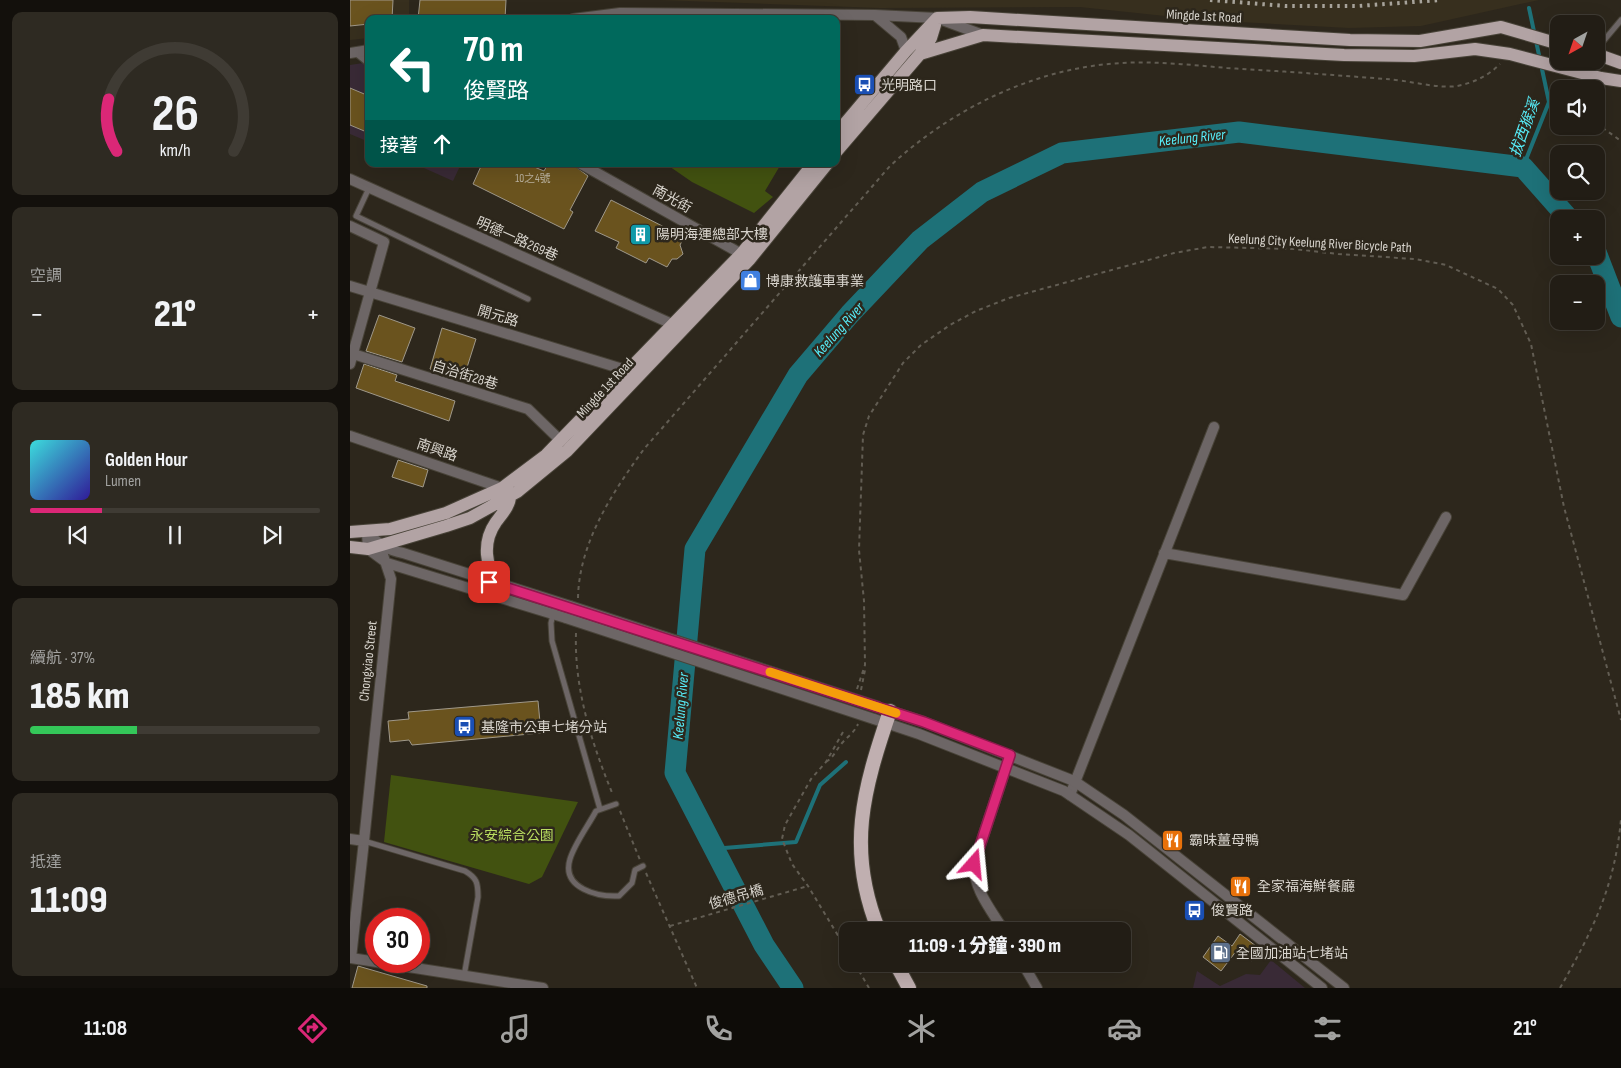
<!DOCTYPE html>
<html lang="zh-TW">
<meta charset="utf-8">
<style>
:root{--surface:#221d15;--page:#2e2a22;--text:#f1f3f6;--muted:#a2a2a0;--line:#3f3b34;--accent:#db2777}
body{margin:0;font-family:"Sofia Sans Condensed","Noto Sans TC",sans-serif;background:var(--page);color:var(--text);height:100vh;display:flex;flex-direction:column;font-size:19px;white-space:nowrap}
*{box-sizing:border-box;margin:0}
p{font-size:16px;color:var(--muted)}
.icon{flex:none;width:28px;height:28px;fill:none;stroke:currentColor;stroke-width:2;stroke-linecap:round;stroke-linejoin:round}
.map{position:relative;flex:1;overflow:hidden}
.panel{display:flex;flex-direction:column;gap:12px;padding:12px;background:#13100c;width:350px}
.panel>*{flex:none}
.hud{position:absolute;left:15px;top:15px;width:475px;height:152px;border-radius:10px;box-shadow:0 5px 20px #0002,0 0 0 1px var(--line);background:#00695c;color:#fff;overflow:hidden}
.needle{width:32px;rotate:220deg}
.fabs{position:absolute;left:1200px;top:15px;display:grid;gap:10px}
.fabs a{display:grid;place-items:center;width:55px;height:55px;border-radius:10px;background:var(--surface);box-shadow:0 5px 20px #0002,0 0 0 1px var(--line);font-size:25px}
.speed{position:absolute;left:15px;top:908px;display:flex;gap:10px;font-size:25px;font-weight:700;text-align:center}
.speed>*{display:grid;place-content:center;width:65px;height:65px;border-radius:50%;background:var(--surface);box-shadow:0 5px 20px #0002,0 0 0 1px var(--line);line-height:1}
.speed .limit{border:8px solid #d22;background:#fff;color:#111}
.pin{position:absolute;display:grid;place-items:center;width:42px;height:42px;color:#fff;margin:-21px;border-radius:10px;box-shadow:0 2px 8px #0006}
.me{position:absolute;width:55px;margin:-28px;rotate:18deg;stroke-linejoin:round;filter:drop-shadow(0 0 4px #0008)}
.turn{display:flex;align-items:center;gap:18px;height:105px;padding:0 15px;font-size:22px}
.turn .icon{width:65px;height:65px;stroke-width:2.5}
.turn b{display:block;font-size:35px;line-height:42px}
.then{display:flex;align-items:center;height:48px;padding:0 15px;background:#0003;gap:10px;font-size:19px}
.big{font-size:38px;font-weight:800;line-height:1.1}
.panel .card{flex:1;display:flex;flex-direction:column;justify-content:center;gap:8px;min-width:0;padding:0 18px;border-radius:10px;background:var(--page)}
.panel .dial{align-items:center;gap:0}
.dial svg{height:130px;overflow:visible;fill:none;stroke:var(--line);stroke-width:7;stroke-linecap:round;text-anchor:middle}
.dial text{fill:var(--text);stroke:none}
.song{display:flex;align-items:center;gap:15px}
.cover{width:60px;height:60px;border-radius:8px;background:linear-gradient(135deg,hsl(180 70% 55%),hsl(250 70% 35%))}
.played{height:5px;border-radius:2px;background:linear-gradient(90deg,var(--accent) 25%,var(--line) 25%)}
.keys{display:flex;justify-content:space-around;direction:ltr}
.heat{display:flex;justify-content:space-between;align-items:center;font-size:28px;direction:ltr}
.charge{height:8px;border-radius:4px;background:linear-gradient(90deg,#34c759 37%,var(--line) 0)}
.trip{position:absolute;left:489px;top:922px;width:292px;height:50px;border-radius:10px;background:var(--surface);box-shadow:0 5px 20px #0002,0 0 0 1px var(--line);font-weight:800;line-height:50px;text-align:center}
.dock{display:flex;height:80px;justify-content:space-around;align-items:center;background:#0e0c08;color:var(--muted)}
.dock .icon{width:35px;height:35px}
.dock .on{color:var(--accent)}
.dock b{font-size:22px;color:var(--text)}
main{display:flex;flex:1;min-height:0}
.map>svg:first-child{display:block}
.built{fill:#372f1e}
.industrial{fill:#392a36}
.green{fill:#425210}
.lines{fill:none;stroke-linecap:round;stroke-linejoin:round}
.stream{stroke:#1e7178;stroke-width:4}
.river{stroke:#1e7178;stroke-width:21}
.building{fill:#6a531e;stroke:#9f988a}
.service-casing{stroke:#484338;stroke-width:7}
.minor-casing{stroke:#484338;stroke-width:12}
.tertiary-casing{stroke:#484338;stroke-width:12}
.primary-casing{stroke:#484338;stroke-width:14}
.trunk-casing{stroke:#484338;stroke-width:16}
.path{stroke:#625d53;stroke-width:2;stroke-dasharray:4 4;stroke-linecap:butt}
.service{stroke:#6d6666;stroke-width:5}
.minor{stroke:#6d6666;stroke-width:10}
.tertiary{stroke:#6d6666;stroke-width:10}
.primary{stroke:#b2a3a4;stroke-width:12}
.trunk{stroke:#c0afb0;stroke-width:14}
.rail{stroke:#a7a39b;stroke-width:4;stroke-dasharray:2.5 5;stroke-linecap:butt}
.tertiary-bridge-casing{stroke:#484338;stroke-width:12;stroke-linecap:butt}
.tertiary-bridge{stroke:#6d6666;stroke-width:10}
.route-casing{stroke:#8e194d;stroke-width:12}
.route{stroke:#db2777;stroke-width:9}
.slow{stroke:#f59e0b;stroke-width:9}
.labels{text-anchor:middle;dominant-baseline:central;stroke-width:5;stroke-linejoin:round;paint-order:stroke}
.number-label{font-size:11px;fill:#bcb4a1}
.street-label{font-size:14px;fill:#d8d4cd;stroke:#2d271c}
.poi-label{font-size:14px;fill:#d8d4cd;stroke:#2d271c;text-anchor:start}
.park-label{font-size:14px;fill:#b8dc5f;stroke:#2d271c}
.water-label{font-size:15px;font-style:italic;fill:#57edf9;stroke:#2d271c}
</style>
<main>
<section class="panel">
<div class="card dial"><svg viewBox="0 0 100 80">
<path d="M14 69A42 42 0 1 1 86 69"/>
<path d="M14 69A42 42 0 0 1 9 37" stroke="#db2777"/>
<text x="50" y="56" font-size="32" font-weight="700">26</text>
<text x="50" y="72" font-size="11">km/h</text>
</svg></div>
<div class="card"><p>空調</p>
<div class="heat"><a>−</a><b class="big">21°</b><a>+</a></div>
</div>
<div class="card">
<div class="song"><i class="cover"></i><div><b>Golden Hour</b><p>Lumen</p></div></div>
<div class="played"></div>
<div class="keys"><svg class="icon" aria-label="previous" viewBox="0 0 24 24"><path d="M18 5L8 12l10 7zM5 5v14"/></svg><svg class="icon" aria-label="pause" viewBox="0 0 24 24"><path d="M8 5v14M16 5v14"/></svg><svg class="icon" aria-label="next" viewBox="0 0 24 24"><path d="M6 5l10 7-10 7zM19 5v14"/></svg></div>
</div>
<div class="card"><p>續航 · 37%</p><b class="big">185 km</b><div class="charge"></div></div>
<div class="card"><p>抵達</p><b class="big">11:09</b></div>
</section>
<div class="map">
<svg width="1271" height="988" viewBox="0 0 1271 988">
<rect width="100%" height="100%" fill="#2d271c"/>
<!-- built -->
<path class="built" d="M 0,0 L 59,0 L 59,19 L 19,19 L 19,38 L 0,40 Z
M 310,0 L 1189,0 L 1071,26 L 999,28 L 853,20 L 730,7 L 530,8 Z"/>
<!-- industrial -->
<path class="industrial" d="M 13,63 L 19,66 L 19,142 L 0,134 L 0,65 Z
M 65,164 L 111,164 L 103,181 Z
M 921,960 L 955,988 L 843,988 L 847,971 L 870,986 L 896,974 L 910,975 Z"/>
<!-- green -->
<path class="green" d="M 316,164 L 431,164 L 415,191 L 423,197 L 404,213 L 342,182 Z
M 41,775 L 228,802 L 192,877 L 179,884 L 34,842 Z"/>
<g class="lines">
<!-- stream -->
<path class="stream" d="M 1173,167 L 1199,102 L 1179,8
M 362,849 L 446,842 L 470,785 L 496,762"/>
<!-- river -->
<path class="river" d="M 1246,252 L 1271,317
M 443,988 L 414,945 L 325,773 L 345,549 L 448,375 L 500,314 L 570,240 L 632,192 L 712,153 L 889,132 L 1173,167 L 1219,219"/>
</g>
<!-- building -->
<path class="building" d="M 0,0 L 43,0 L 42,19 L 19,19 L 19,24 L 0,26 Z
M 70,0 L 156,0 L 155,19 L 143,16 L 142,19 L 68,19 Z
M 0,88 L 19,96 L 19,133 L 0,125 Z
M 132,164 L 177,164 L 194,171 L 198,164 L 222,164 L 238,176 L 220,210 L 223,212 L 214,229 L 123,184 Z
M 261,200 L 334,237 L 330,245 L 333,254 L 327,259 L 322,259 L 317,267 L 299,258 L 296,263 L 266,248 L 269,242 L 245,231 Z
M 29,315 L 65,328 L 52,362 L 16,351 Z
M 92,328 L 126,339 L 113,380 L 80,369 Z
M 14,364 L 47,375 L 45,381 L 105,401 L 99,421 L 6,388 Z
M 48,460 L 78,470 L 73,487 L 42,477 Z
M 188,701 L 191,733 L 62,745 L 59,740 L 40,742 L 38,721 L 59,719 L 58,712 Z
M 890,934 L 910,949 L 902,961 L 887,950 L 871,971 L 853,957 L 868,936 L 882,946 Z
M 8,966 L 77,986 L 77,988 L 2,988 Z"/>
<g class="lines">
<defs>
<path id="service" d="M 1246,50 L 1271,20
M 19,188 L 6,216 L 178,299
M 206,602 L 201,623 L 202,641 L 250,809
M 266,804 L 246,811 C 238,826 225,843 220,859 C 211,889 249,897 269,896 L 282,883 L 285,870 L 293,866
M 14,841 L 115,871 C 127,878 128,883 128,897 L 114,976"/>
<path id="minor" d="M 8,52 L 19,61
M 231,164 L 397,257
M 0,179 L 322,324
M 0,226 L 34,242 L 0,364
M 0,286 L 276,370 L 282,375
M 0,353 L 178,409 L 211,441
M 0,436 L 152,488
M 814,553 L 1053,595 L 1096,517
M 720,795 L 864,427
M 14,841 L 1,958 L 193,988
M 654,931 C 642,911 623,889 624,864 L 660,755
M 673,964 L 687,988"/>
<path id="tertiary" d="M 526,16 L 551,37 L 556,51
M 223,19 L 270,13 L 525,15 L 587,18 L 633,35
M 0,53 L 19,50
M 17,533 L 18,549 L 37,563 L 216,618
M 17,533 C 29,544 37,550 53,553 L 220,606
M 534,709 L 574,722 L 724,781 L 774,815 L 994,988
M 524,719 L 569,734 L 714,791 L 779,835 L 972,988
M 0,839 L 14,841 L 41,579 L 30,546"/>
<path id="primary" d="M 570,54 L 633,35 L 994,55 L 1064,56 L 1125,49 L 1160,54 L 1251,78 L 1271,81
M 1246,54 L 1271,63
M 486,134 L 556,51 L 587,18 L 620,17 L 1000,40 L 1070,41 L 1151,27 L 1209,44
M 486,152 L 570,54 L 581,38 L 585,25
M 0,532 L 40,529 L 96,513 L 152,488 L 196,455 L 392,253 L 463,164
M 0,547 L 18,549 L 96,526 L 120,518 L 167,492 L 217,451 L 400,259 L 477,164
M 149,585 C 135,567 132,542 146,522 C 152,514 161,504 160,495"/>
<path id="trunk" d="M 529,931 C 496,850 513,790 540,711
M 546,964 L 559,988"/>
</defs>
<!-- service casing -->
<use href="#service" class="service-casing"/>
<!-- minor casing -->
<use href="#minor" class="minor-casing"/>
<!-- tertiary casing -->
<use href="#tertiary" class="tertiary-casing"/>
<!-- primary casing -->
<use href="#primary" class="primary-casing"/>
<!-- trunk casing -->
<use href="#trunk" class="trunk-casing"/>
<!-- path -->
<path class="path" d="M 1246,123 L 1271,141
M 228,598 C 229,543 262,493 294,449 L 540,166 C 603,108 685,68 771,63 C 806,61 842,65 877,68 C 930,71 983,75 1036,79 C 1057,80 1087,89 1107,86 C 1123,83 1138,76 1150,64
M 226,633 C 224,689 242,744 263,795
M 507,689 L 515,665 L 514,601 L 509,550 L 513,435 L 519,416 L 553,363 L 571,345 L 600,325 L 626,311 L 659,298 L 824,253 L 858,247 L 944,249 L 988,254 L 1065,259 L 1096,265 L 1148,289 L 1163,305 L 1181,344 L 1214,507 L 1271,720
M 511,690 L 515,670
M 493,732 L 476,762 L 461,779 L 435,825 L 432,839 L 442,864 L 458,886 L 498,952
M 476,762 C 484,757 486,750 492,743 C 498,736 504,733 508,724
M 270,811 L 290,860
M 296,873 L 347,988
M 320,926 L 458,886
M 487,935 L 496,931 L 498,934
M 505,964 L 519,988
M 1210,988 C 1243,930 1265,886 1271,819"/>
<!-- service -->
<use href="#service" class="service"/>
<!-- minor -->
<use href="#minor" class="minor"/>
<!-- tertiary -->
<use href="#tertiary" class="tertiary"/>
<!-- primary -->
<use href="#primary" class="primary"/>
<!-- trunk -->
<use href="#trunk" class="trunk"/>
<!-- rail -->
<path class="rail" d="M 860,0 L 936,6 L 1008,6 L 1091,0"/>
<defs>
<path id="tertiary-bridge" d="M 220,606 L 529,707
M 216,618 L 524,719"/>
</defs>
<!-- tertiary-bridge casing -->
<use href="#tertiary-bridge" class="tertiary-bridge-casing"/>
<!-- tertiary-bridge -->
<use href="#tertiary-bridge" class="tertiary-bridge"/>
</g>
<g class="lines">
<defs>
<path id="route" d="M 139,582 L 574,722 L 660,755 L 624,864"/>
</defs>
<!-- route casing -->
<use href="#route" class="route-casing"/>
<!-- route -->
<use href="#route" class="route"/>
<!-- slow -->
<path class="slow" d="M 420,672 L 546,713"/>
</g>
<!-- icons -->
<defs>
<symbol id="bus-square" viewBox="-11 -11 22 22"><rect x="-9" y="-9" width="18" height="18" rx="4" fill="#1a4fb4" stroke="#2d271c"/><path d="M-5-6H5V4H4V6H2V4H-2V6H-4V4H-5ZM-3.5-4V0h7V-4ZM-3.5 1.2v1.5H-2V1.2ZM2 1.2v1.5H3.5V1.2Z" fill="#fff"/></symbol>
<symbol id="building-square" viewBox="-11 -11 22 22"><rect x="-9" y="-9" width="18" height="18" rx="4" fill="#0f9aa8" stroke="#2d271c"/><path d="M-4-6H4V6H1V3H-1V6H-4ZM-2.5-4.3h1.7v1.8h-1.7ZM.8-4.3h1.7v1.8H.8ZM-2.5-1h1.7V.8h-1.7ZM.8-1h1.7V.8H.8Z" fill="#fff"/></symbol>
<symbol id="shop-square" viewBox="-11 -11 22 22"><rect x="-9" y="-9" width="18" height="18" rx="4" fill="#3f7fe0" stroke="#2d271c"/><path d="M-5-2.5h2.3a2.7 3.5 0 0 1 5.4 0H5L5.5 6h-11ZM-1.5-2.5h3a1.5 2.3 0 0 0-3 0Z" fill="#fff"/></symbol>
<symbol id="restaurant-square" viewBox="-11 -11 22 22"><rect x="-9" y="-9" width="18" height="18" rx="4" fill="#e8710a" stroke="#2d271c"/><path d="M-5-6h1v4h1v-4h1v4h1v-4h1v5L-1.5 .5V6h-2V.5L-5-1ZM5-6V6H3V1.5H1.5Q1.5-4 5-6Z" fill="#fff"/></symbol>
<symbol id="fuel-square" viewBox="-11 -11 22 22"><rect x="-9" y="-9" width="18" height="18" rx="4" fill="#5c6f8a" stroke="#2d271c"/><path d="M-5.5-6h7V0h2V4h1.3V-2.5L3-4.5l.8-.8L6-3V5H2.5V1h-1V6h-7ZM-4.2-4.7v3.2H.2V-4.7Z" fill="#fff"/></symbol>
</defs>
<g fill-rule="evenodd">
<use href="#bus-square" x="502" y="72" width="25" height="25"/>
<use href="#building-square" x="278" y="222" width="25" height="25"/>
<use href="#shop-square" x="388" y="268" width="25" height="25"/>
<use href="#bus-square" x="102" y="714" width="25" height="25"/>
<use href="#restaurant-square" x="810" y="828" width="25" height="25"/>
<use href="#restaurant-square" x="878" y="874" width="25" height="25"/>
<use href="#bus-square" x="832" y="898" width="25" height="25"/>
<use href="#fuel-square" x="858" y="940" width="25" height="25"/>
</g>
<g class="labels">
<!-- number labels -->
<g class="number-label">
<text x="183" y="178">10之4號</text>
</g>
<!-- street labels -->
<g class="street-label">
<text transform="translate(854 16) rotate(3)">Mingde 1st Road</text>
<text transform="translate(322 199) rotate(29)">南光街</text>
<text transform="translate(167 239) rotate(24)">明德一路269巷</text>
<text transform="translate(970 243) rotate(3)">Keelung City Keelung River Bicycle Path</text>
<text transform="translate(148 316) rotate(17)">開元路</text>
<text transform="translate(115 375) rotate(17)">自治街28巷</text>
<text transform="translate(255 388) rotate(-47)">Mingde 1st Road</text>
<text transform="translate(87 450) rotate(19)">南興路</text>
<text transform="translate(18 661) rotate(-84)">Chongxiao Street</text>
<text transform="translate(386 897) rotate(-16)">俊德吊橋</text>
</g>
<!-- poi labels -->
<g class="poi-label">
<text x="531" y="85">光明路口</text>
<text x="306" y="234">陽明海運總部大樓</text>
<text x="416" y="281">博康救護車事業</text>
<text x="131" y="727">基隆市公車七堵分站</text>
<text x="839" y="840">霸味薑母鴨</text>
<text x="907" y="886">全家福海鮮餐廳</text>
<text x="861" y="910">俊賢路</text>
<text x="886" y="953">全國加油站七堵站</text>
</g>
<!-- park labels -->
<g class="park-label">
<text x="162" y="835">永安綜合公園</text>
</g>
<!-- water labels -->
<g class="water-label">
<text transform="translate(1175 128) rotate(-70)">拔西猴溪</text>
<text transform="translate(842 138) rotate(-6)">Keelung River</text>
<text transform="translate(489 330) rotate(-48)">Keelung River</text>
<text transform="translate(331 706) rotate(-85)">Keelung River</text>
</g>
</g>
</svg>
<div class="fabs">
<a><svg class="needle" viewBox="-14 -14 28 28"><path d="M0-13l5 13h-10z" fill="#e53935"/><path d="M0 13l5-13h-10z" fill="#a2a2a0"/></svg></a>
<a><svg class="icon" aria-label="sound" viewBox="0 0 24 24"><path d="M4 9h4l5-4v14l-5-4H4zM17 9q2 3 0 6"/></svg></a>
<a><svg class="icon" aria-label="search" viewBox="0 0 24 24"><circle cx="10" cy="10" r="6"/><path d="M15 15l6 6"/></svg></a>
<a>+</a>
<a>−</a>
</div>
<div class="speed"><div class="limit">30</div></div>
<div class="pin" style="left:139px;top:582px;background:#d93025"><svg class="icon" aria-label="arrive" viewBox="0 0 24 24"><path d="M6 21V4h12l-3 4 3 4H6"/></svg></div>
<svg class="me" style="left:624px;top:864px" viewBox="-20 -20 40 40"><path d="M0-17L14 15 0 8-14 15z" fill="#db2777" stroke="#fff" stroke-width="4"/></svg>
<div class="trip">11:09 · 1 分鐘 · 390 m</div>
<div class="hud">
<div class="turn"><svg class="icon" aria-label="left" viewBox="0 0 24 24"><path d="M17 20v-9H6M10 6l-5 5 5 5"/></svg><div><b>70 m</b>俊賢路</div></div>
<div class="then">接著<svg class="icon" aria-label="ahead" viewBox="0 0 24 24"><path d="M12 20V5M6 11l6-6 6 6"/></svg></div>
</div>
</div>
</main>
<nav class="dock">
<b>11:08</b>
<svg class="icon on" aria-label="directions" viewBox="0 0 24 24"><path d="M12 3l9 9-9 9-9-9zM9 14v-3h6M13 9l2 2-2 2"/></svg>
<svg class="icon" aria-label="music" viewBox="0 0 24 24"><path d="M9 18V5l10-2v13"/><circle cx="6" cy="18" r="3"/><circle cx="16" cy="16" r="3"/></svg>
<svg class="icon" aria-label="phone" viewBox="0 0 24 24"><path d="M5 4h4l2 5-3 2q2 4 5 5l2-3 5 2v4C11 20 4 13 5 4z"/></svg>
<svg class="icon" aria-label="climate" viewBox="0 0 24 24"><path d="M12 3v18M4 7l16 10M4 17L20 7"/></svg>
<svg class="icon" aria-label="car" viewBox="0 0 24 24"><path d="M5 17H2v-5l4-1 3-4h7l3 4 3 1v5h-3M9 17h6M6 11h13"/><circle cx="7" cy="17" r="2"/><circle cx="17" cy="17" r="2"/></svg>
<svg class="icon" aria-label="filters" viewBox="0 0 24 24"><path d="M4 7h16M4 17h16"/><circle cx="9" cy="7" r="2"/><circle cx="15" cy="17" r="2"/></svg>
<b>21°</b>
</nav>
